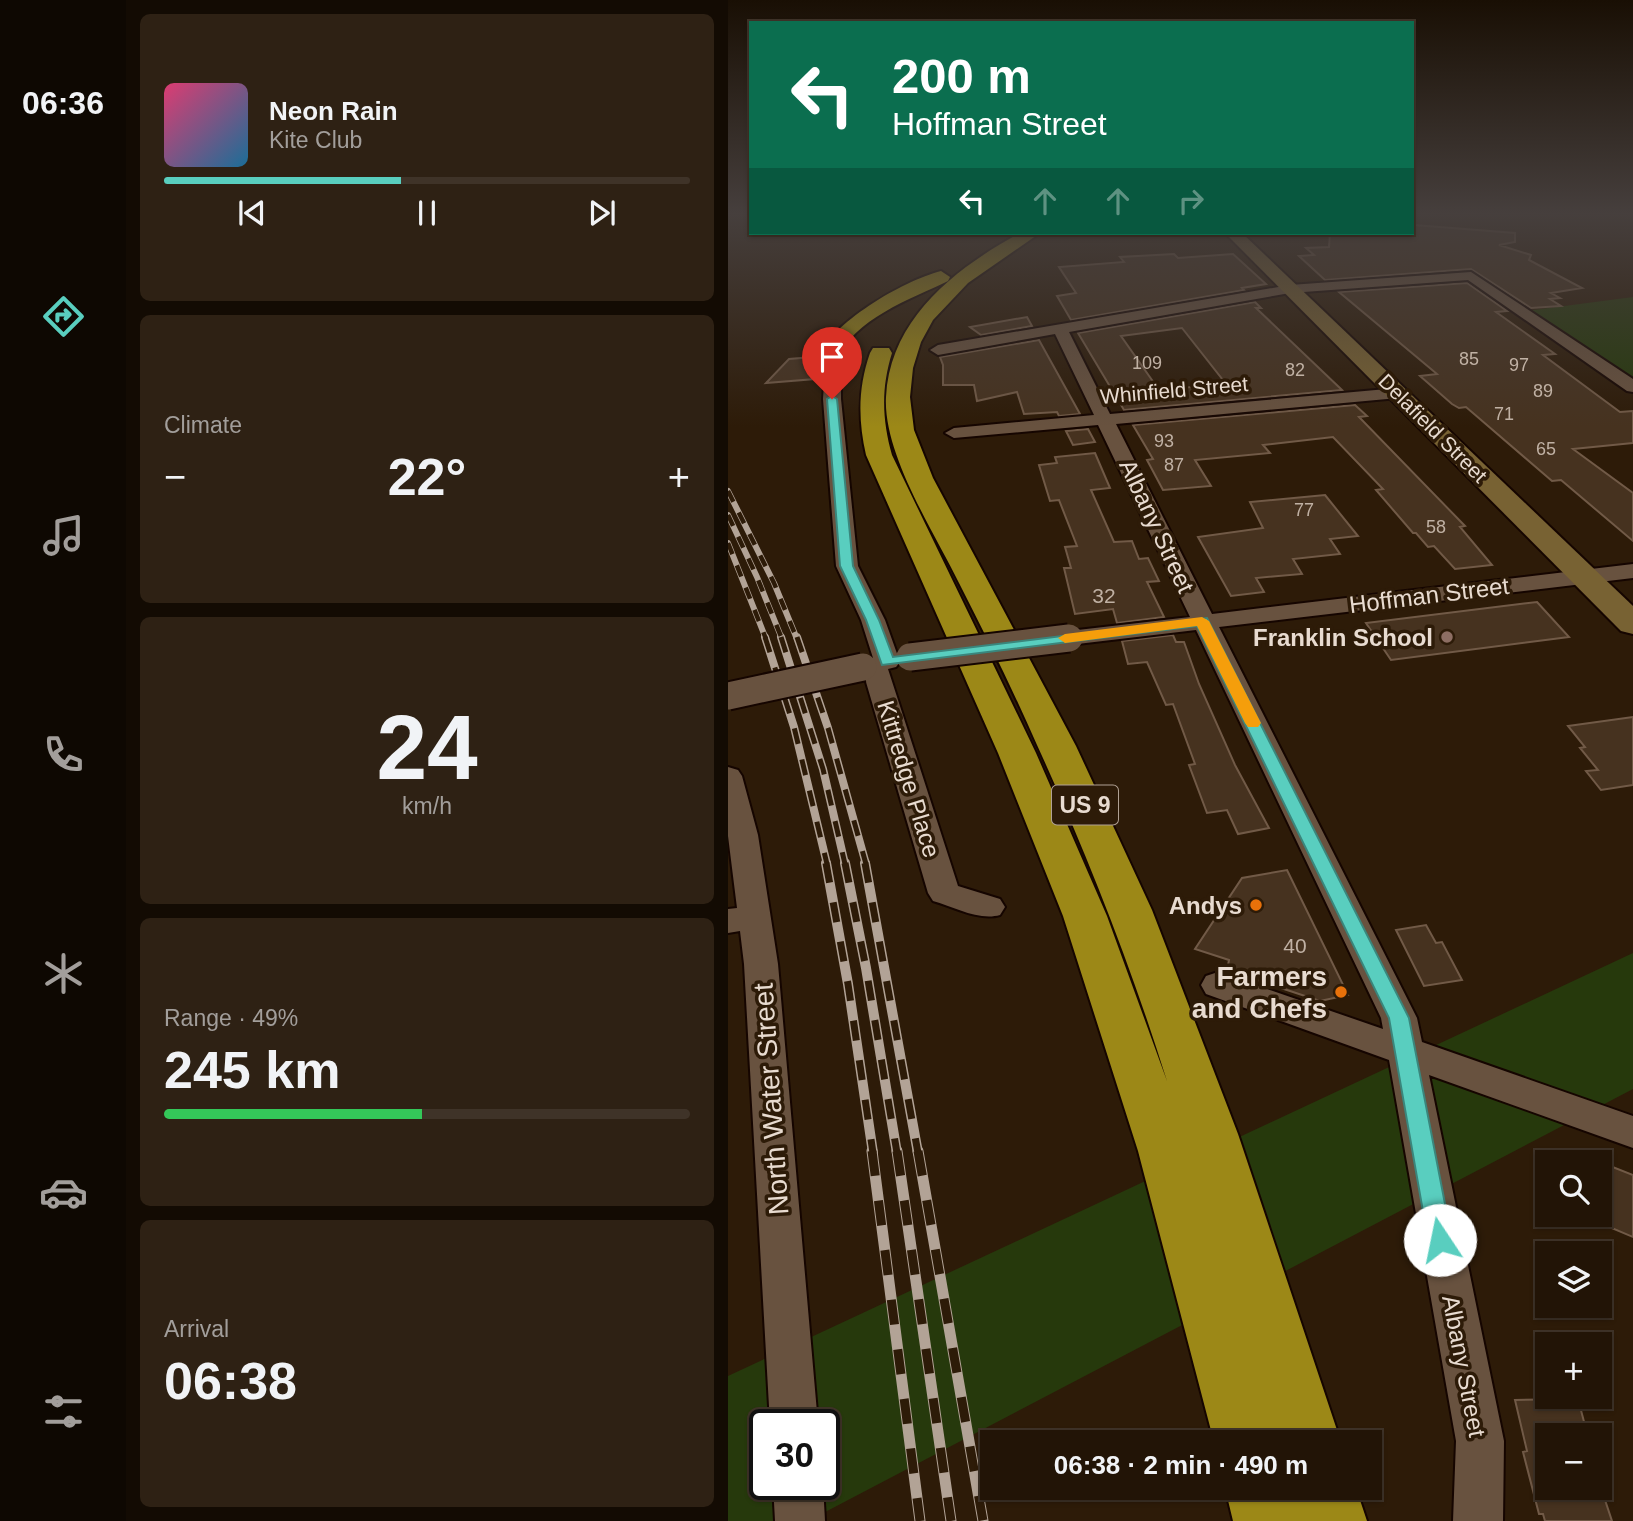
<!DOCTYPE html>
<meta charset="utf-8">
<style>
:root{--surface:#221406;--page:#2e2114;--text:#f1f3f6;--muted:#a29e9b;--line:#3f3328;--accent:#59cebf}
body{margin:0;font-family:Helvetica,sans-serif;background:var(--page);color:var(--text);height:100vh;display:flex;flex-direction:column;font-size:26px;white-space:nowrap}
*{box-sizing:border-box;margin:0}
p{font-size:23px;color:var(--muted)}
.icon{flex:none;width:38px;height:38px;fill:none;stroke:currentColor;stroke-width:2;stroke-linecap:round;stroke-linejoin:round}
.map{position:relative;flex:1;overflow:hidden}
.sheet{display:flex;flex-direction:column;gap:14px;padding:14px;background:#130b03;width:602px}
.sheet>*{flex:none}
.top-card{position:absolute;left:21px;top:21px;width:665px;height:214px;border-radius:0px;box-shadow:0 2px 5px #0004,0 0 0 2px var(--line);background:#0b6e4f;color:#fff;overflow:hidden}
.buttons{position:absolute;left:807px;top:1150px;display:grid;gap:14px}
.buttons a{display:grid;place-items:center;width:77px;height:77px;border-radius:0px;background:var(--surface);box-shadow:0 2px 5px #0004,0 0 0 2px var(--line);font-size:35px}
.speed{position:absolute;left:21px;top:1409px;display:flex;gap:14px;font-size:35px;font-weight:700;text-align:center}
.speed>*{display:grid;place-content:center;width:91px;height:91px;border-radius:50%;background:var(--surface);box-shadow:0 2px 5px #0004,0 0 0 2px var(--line);line-height:1}
.speed .limit{border:4px solid #111;border-radius:10px;background:#fff;color:#111}
.pin{position:absolute;display:grid;place-items:center;width:60px;height:60px;color:#fff;margin:-72px -30px;border-radius:50% 50% 50% 0;rotate:-45deg;box-shadow:0 0 7px #0007}
.pin .icon{rotate:45deg}
.me{position:absolute;width:77px;margin:-38px;rotate:349deg;stroke-linejoin:round;filter:drop-shadow(0 0 5px #0008)}
.turn{display:flex;align-items:center;gap:24px;height:147px;padding:0 28px;font-size:32px}
.turn .icon{width:91px;height:91px;stroke-width:2.5}
.turn b{display:block;font-size:49px;line-height:60px}
.lanes{display:flex;align-items:center;height:66px;padding:0 28px;background:#0003;justify-content:center;gap:35px;direction:ltr}
.lanes .off{opacity:.35}
.big{font-size:52px;font-weight:700;line-height:1.1}
.sheet .card{flex:1;display:flex;flex-direction:column;justify-content:center;gap:10px;min-width:0;padding:0 24px;border-radius:10px;background:var(--page)}
.sheet .dial{align-items:center;gap:0}
.dial b{font-size:91px;line-height:1}
.song{display:flex;align-items:center;gap:21px}
.cover{width:84px;height:84px;border-radius:10px;background:linear-gradient(135deg,hsl(340 70% 55%),hsl(200 70% 35%))}
.played{height:7px;border-radius:4px;background:linear-gradient(90deg,var(--accent) 45%,var(--line) 45%)}
.keys{display:flex;justify-content:space-around;direction:ltr}
.heat{display:flex;justify-content:space-between;align-items:center;font-size:38px;direction:ltr}
.charge{height:10px;border-radius:5px;background:linear-gradient(90deg,#34c759 49%,var(--line) 0)}
.trip{position:absolute;left:252px;top:1430px;width:402px;height:70px;border-radius:0px;background:var(--surface);box-shadow:0 2px 5px #0004,0 0 0 2px var(--line);font-weight:700;line-height:70px;text-align:center}
main{display:flex;flex:1;min-height:0}
.tabs{display:flex;flex-direction:column;width:126px;justify-content:space-around;align-items:center;background:#0e0802;color:var(--muted)}
.tabs .icon{width:49px;height:49px}
.tabs .selected{color:var(--accent)}
.tabs b{font-size:32px;color:var(--text)}
.map>svg:first-child{display:block}
.green{fill:#26390c;fill-rule:evenodd}
.building{fill:#46321f;stroke:#715a47;stroke-width:2;fill-rule:evenodd}
.lines{fill:none;stroke-linecap:round;stroke-linejoin:round}
.street-casing{stroke:#150500;stroke-width:4}
.secondary-casing{stroke:#150500;stroke-width:4}
.highway-casing{stroke:#150500;stroke-width:4}
.street{fill:#68523f;fill-rule:evenodd}
.secondary{fill:#786233;fill-rule:evenodd}
.highway{fill:#9c8817;fill-rule:evenodd}
.rail-far3-casing{stroke:#b2a396;stroke-width:6}
.rail-far2-casing{stroke:#b2a396;stroke-width:8}
.rail-far1-casing{stroke:#b2a396;stroke-width:10}
.rail-casing{stroke:#b2a396;stroke-width:11}
.rail-far3{stroke:#2d1b08;stroke-width:4.5;stroke-dasharray:12;stroke-linecap:butt}
.rail-far2{stroke:#2d1b08;stroke-width:5;stroke-dasharray:16;stroke-linecap:butt}
.rail-far1{stroke:#2d1b08;stroke-width:7;stroke-dasharray:20;stroke-linecap:butt}
.rail{stroke:#2d1b08;stroke-width:9;stroke-dasharray:25;stroke-linecap:butt}
.street-bridge-far1-casing{stroke:#150500;stroke-width:24;stroke-linecap:butt}
.street-bridge-casing{stroke:#150500;stroke-width:31;stroke-linecap:butt}
.street-bridge-far1{stroke:#68523f;stroke-width:22}
.street-bridge{stroke:#68523f;stroke-width:27}
.route{fill:#59cebf;stroke:#3a867c;stroke-width:2}
.slow{fill:#f59e0b}
.education-dot{fill:#8d6e63;stroke:#2d1b08;stroke-width:2.5}
.food-dot{fill:#e8710a;stroke:#2d1b08;stroke-width:2.5}
.labels{text-anchor:middle;dominant-baseline:central;stroke-width:7;stroke-linejoin:round;paint-order:stroke}
.far-number-label{font-size:18px;fill:#c0b1a4}
.far-street-label{font-size:21px;fill:#e8dbd0;stroke:#2d1b08}
.number-label{font-size:21px;fill:#c0b1a4}
.shield{fill:#2d1b08;stroke:#b0a194;stroke-width:2}
.shield-label{font-size:23px;font-weight:bold;fill:#e8dbd0}
.street-label{font-size:24px;fill:#e8dbd0;stroke:#2d1b08}
.poi-label{font-size:24px;font-weight:bold;fill:#e8dbd0;stroke:#2d1b08;text-anchor:end}
.near-poi-label{font-size:28px;font-weight:bold;fill:#e8dbd0;stroke:#2d1b08;text-anchor:end}
.near-street-label{font-size:28px;fill:#e8dbd0;stroke:#2d1b08}
</style>
<main>
<nav class="tabs">
<b>06:36</b>
<svg class="icon selected" aria-label="directions" viewBox="0 0 24 24"><path d="M12 3l9 9-9 9-9-9zM9 14v-3h6M13 9l2 2-2 2"/></svg>
<svg class="icon" aria-label="music" viewBox="0 0 24 24"><path d="M9 18V5l10-2v13"/><circle cx="6" cy="18" r="3"/><circle cx="16" cy="16" r="3"/></svg>
<svg class="icon" aria-label="phone" viewBox="0 0 24 24"><path d="M5 4h4l2 5-3 2q2 4 5 5l2-3 5 2v4C11 20 4 13 5 4z"/></svg>
<svg class="icon" aria-label="climate" viewBox="0 0 24 24"><path d="M12 3v18M4 7l16 10M4 17L20 7"/></svg>
<svg class="icon" aria-label="car" viewBox="0 0 24 24"><path d="M5 17H2v-5l4-1 3-4h7l3 4 3 1v5h-3M9 17h6M6 11h13"/><circle cx="7" cy="17" r="2"/><circle cx="17" cy="17" r="2"/></svg>
<svg class="icon" aria-label="filters" viewBox="0 0 24 24"><path d="M4 7h16M4 17h16"/><circle cx="9" cy="7" r="2"/><circle cx="15" cy="17" r="2"/></svg>
</nav>
<section class="sheet">
<div class="card">
<div class="song"><i class="cover"></i><div><b>Neon Rain</b><p>Kite Club</p></div></div>
<div class="played"></div>
<div class="keys"><svg class="icon" aria-label="previous" viewBox="0 0 24 24"><path d="M18 5L8 12l10 7zM5 5v14"/></svg><svg class="icon" aria-label="pause" viewBox="0 0 24 24"><path d="M8 5v14M16 5v14"/></svg><svg class="icon" aria-label="next" viewBox="0 0 24 24"><path d="M6 5l10 7-10 7zM19 5v14"/></svg></div>
</div>
<div class="card"><p>Climate</p>
<div class="heat"><a>−</a><b class="big">22°</b><a>+</a></div>
</div>
<div class="card dial"><b>24</b><p>km/h</p></div>
<div class="card"><p>Range · 49%</p><b class="big">245 km</b><div class="charge"></div></div>
<div class="card"><p>Arrival</p><b class="big">06:38</b></div>
</section>
<div class="map">
<svg width="905" height="1521" viewBox="0 0 905 1521">
<rect width="100%" height="100%" fill="#2d1b08"/>
<!-- green -->
<path class="green" d="M 905,297 L 905,382 L 798,311 Z
M 905,953 L 905,1089 L 80,1521 L 0,1521 L 0,1376 ZM 37,1424 L 96,1424 L 96,1484 L 37,1484 Z"/>
<!-- building -->
<path class="building" d="M 686,225 L 787,233 L 787,242 L 771,245 L 803,255 L 801,260 L 854,288 L 823,293 L 832,298 L 822,299 L 833,306 L 803,308 L 743,269 L 597,280 L 571,256 L 586,255 L 578,248 L 601,247 L 602,233 L 684,233 Z
M 446,254 L 450,258 L 505,254 L 538,284 L 514,288 L 516,290 L 343,320 L 329,296 L 348,293 L 331,267 L 396,262 L 392,257 Z
M 739,283 L 779,311 L 768,312 L 827,354 L 815,355 L 892,412 L 905,411 L 905,443 L 845,449 L 905,493 L 905,541 L 833,480 L 824,481 L 738,407 L 731,408 L 724,404 L 692,376 L 709,374 L 611,292 Z
M 527,302 L 533,308 L 528,308 L 614,390 L 396,410 L 350,333 ZM 454,328 L 498,384 L 431,390 L 393,336 Z
M 299,317 L 304,326 L 253,335 L 242,327 Z
M 311,340 L 352,414 L 331,416 L 329,412 L 296,414 L 289,392 L 249,401 L 246,385 L 215,385 L 215,365 L 212,357 Z
M 86,357 L 84,361 L 87,379 L 38,383 L 61,359 Z
M 627,405 L 639,416 L 631,417 L 737,526 L 732,527 L 764,565 L 727,569 L 706,546 L 700,547 L 688,533 L 685,533 L 648,490 L 655,489 L 605,437 L 535,445 L 542,453 L 467,460 L 483,486 L 435,490 L 419,460 L 425,459 L 405,425 Z
M 360,429 L 367,442 L 345,445 L 338,431 Z
M 367,453 L 382,488 L 363,490 L 386,542 L 404,541 L 411,559 L 420,558 L 431,581 L 419,582 L 436,617 L 389,623 L 385,609 L 347,614 L 336,568 L 343,568 L 337,547 L 349,546 L 331,500 L 322,501 L 311,465 L 329,463 L 327,457 Z
M 597,495 L 630,536 L 602,539 L 612,554 L 565,559 L 574,574 L 528,578 L 536,592 L 503,596 L 470,537 L 535,528 L 522,502 Z
M 809,602 L 841,637 L 663,660 L 638,623 Z
M 445,635 L 448,642 L 456,642 L 471,684 L 507,765 L 541,828 L 510,834 L 499,810 L 479,813 L 461,765 L 467,764 L 445,704 L 438,705 L 419,662 L 400,664 L 394,641 Z
M 905,717 L 905,785 L 873,790 L 858,771 L 870,770 L 852,748 L 857,747 L 840,726 Z
M 559,870 L 620,995 L 592,1001 L 499,970 L 501,960 L 467,949 L 514,878 Z
M 698,925 L 708,943 L 714,942 L 734,980 L 696,986 L 668,930 Z
M 872,1162 L 905,1175 L 905,1237 L 872,1223 Z
M 850,1399 L 859,1433 L 819,1435 L 819,1488 L 873,1488 L 884,1521 L 817,1521 L 815,1514 L 811,1514 L 795,1452 L 799,1451 L 787,1400 Z"/>
<g class="lines">
<defs>
<path id="street" d="M 743,272 L 905,379 L 905,392 L 899,391 L 740,280 L 562,293 L 341,332 L 382,414 L 670,388 L 678,393 L 670,398 L 388,424 L 484,614 L 905,564 L 905,578 L 491,627 L 689,1018 L 694,1042 L 905,1116 L 905,1148 L 701,1075 L 776,1441 L 775,1521 L 725,1521 L 728,1441 L 661,1060 L 478,994 L 473,985 L 478,976 L 490,972 L 655,1029 L 653,1018 L 468,630 L 341,645 L 332,643 L 329,638 L 332,633 L 341,631 L 462,617 L 370,425 L 226,438 L 217,433 L 226,428 L 366,415 L 327,334 L 210,355 L 202,350 L 210,345 L 562,285 Z
M 105,363 L 113,368 L 113,399 L 130,566 L 157,620 L 172,662 L 168,667 L 160,669 L 230,886 L 272,899 L 277,907 L 272,915 C 251,921 226,907 205,901 L 200,893 L 133,665 L 137,660 L 145,658 L 133,620 L 108,566 L 95,399 L 97,368 Z
M 0,767 L 10,770 L 14,776 L 30,835 L 50,964 L 90,1424 L 42,1424 L 16,964 L 12,931 L 0,933 L 0,909 L 9,908 L 0,836 Z
M 45,1484 L 95,1484 L 97,1521 L 47,1521 Z"/>
<path id="secondary" d="M 497,233 L 514,233 L 905,606 L 905,634 L 893,631 Z"/>
<path id="highway" d="M 292,233 L 312,233 L 240,283 L 205,320 L 193,342 L 185,368 L 182,397 L 186,430 L 205,478 L 348,746 L 424,910 L 510,1134 L 613,1442 L 486,1442 L 410,1151 L 335,916 L 270,753 L 138,455 C 130,420 130,387 142,353 L 145,348 L 161,348 L 164,353 C 153,388 154,420 164,455 L 308,753 L 379,916 L 439,1081 C 403,966 359,854 309,745 C 285,690 258,636 231,583 C 206,532 155,454 158,397 C 162,318 228,268 292,233 Z
M 213,271 L 222,277 L 220,281 C 183,299 125,319 109,360 L 116,368 L 113,373 L 97,373 L 87,361 C 103,323 174,281 213,271 Z
M 497,1488 L 628,1488 L 639,1521 L 505,1521 Z"/>
</defs>
<!-- street casing -->
<use href="#street" class="street-casing"/>
<!-- secondary casing -->
<use href="#secondary" class="secondary-casing"/>
<!-- highway casing -->
<use href="#highway" class="highway-casing"/>
<!-- street -->
<use href="#street" class="street"/>
<!-- secondary -->
<use href="#secondary" class="secondary"/>
<!-- highway -->
<use href="#highway" class="highway"/>
<defs>
<path id="rail-far3" d="M 0,491 L 46,583 L 69,639
M 0,515 L 29,577 L 54,639
M 0,543 L 38,639"/>
<path id="rail-far2" d="M 37,637 L 66,727 L 99,864
M 53,637 L 95,769 L 117,864
M 69,637 L 100,728 L 138,864"/>
<path id="rail-far1" d="M 98,863 L 120,984 L 145,1153
M 117,863 L 138,968 L 169,1153
M 137,863 L 190,1153"/>
<path id="rail" d="M 144,1151 L 192,1521
M 169,1151 L 223,1521
M 190,1151 L 255,1521"/>
</defs>
<!-- rail-far3 casing -->
<use href="#rail-far3" class="rail-far3-casing"/>
<!-- rail-far2 casing -->
<use href="#rail-far2" class="rail-far2-casing"/>
<!-- rail-far1 casing -->
<use href="#rail-far1" class="rail-far1-casing"/>
<!-- rail casing -->
<use href="#rail" class="rail-casing"/>
<!-- rail-far3 -->
<use href="#rail-far3" class="rail-far3"/>
<!-- rail-far2 -->
<use href="#rail-far2" class="rail-far2"/>
<!-- rail-far1 -->
<use href="#rail-far1" class="rail-far1"/>
<!-- rail -->
<use href="#rail" class="rail"/>
<defs>
<path id="street-bridge-far1" d="M 336,639 L 341,638"/>
<path id="street-bridge" d="M 182,657 L 341,638
M 0,696 L 135,667"/>
</defs>
<!-- street-bridge-far1 casing -->
<use href="#street-bridge-far1" class="street-bridge-far1-casing"/>
<!-- street-bridge casing -->
<use href="#street-bridge" class="street-bridge-casing"/>
<!-- street-bridge-far1 -->
<use href="#street-bridge-far1" class="street-bridge-far1"/>
<!-- street-bridge -->
<use href="#street-bridge" class="street-bridge"/>
</g>
<!-- sky -->
<linearGradient id="sky" x2="0" y2="1"><stop stop-color="#190f04"/><stop offset="0.5" stop-color="#463f3d"/><stop offset="1" stop-color="#463f3d" stop-opacity="0"/></linearGradient>
<rect width="905" height="427" fill="url(#sky)"/>
<!-- route -->
<path class="route" d="M 104,396 L 109,399 L 125,566 L 151,620 L 165,657 L 479,618 L 681,1018 L 724,1240 L 721,1248 L 712,1251 L 704,1248 L 700,1240 L 661,1018 L 469,626 L 154,665 L 138,620 L 112,566 L 99,399 Z"/>
<!-- slow -->
<path class="slow" d="M 474,617 L 481,621 L 533,723 L 530,727 L 520,727 L 517,723 L 469,626 L 337,643 L 330,638 L 337,634 Z"/>
<!-- markers -->
<circle class="education-dot" cx="719" cy="637" r="7"/>
<g class="food-dot">
<circle cx="528" cy="905" r="7"/>
<circle cx="613" cy="992" r="7"/>
</g>
<g class="labels">
<!-- far-number labels -->
<g class="far-number-label">
<text x="741" y="359">85</text>
<text x="419" y="363">109</text>
<text x="791" y="365">97</text>
<text x="567" y="370">82</text>
<text x="815" y="391">89</text>
<text x="776" y="414">71</text>
<text x="436" y="441">93</text>
<text x="818" y="449">65</text>
<text x="446" y="465">87</text>
<text x="576" y="510">77</text>
<text x="708" y="527">58</text>
</g>
<!-- far-street labels -->
<g class="far-street-label">
<text transform="translate(446 390) rotate(-5)">Whinfield Street</text>
<text transform="translate(705 428) rotate(45)">Delafield Street</text>
</g>
<!-- number labels -->
<g class="number-label">
<text x="376" y="595">32</text>
<text x="567" y="945">40</text>
</g>
<!-- shield labels -->
<rect class="shield" x="324" y="785.5" width="66" height="39" rx="5"/>
<g class="shield-label">
<text x="357" y="805">US 9</text>
</g>
<!-- street labels -->
<g class="street-label">
<text transform="translate(429 526) rotate(65)">Albany Street</text>
<text transform="translate(701 595) rotate(-7)">Hoffman Street</text>
<text transform="translate(181 779) rotate(73)">Kittredge Place</text>
<text transform="translate(736 1366) rotate(79)">Albany Street</text>
</g>
<!-- poi labels -->
<g class="poi-label">
<text x="705" y="637">Franklin School</text>
<text x="514" y="905">Andys</text>
</g>
<!-- near-poi labels -->
<g class="near-poi-label">
<text x="599" y="976">Farmers<tspan x="599" dy="32">and Chefs</tspan></text>
</g>
<!-- near-street labels -->
<g class="near-street-label">
<text transform="translate(43 1099) rotate(-94)">North Water Street</text>
</g>
</g>
</svg>
<div class="buttons">
<a><svg class="icon" aria-label="search" viewBox="0 0 24 24"><circle cx="10" cy="10" r="6"/><path d="M15 15l6 6"/></svg></a>
<a><svg class="icon" aria-label="layers" viewBox="0 0 24 24"><path d="M12 4l9 5-9 5-9-5zM3 14l9 5 9-5"/></svg></a>
<a>+</a>
<a>−</a>
</div>
<div class="speed"><div class="limit">30</div></div>
<div class="pin" style="left:104px;top:399px;background:#d93025"><svg class="icon" aria-label="arrive" viewBox="0 0 24 24"><path d="M6 21V4h12l-3 4 3 4H6"/></svg></div>
<svg class="me" style="left:712px;top:1240px" viewBox="-20 -20 40 40"><circle r="19" fill="#fff"/><path d="M0-13L10 11 0 6-10 11z" fill="#59cebf"/></svg>
<div class="trip">06:38 · 2 min · 490 m</div>
<div class="top-card">
<div class="turn"><svg class="icon" aria-label="left" viewBox="0 0 24 24"><path d="M17 20v-9H6M10 6l-5 5 5 5"/></svg><div><b>200 m</b>Hoffman Street</div></div>
<div class="lanes"><svg class="icon" aria-label="left" viewBox="0 0 24 24"><path d="M17 20v-9H6M10 6l-5 5 5 5"/></svg><svg class="icon off" aria-label="ahead" viewBox="0 0 24 24"><path d="M12 20V5M6 11l6-6 6 6"/></svg><svg class="icon off" aria-label="ahead" viewBox="0 0 24 24"><path d="M12 20V5M6 11l6-6 6 6"/></svg><svg class="icon off" aria-label="right" viewBox="0 0 24 24"><path d="M7 20v-9h11M14 6l5 5-5 5"/></svg></div>
</div>
</div>
</main>
